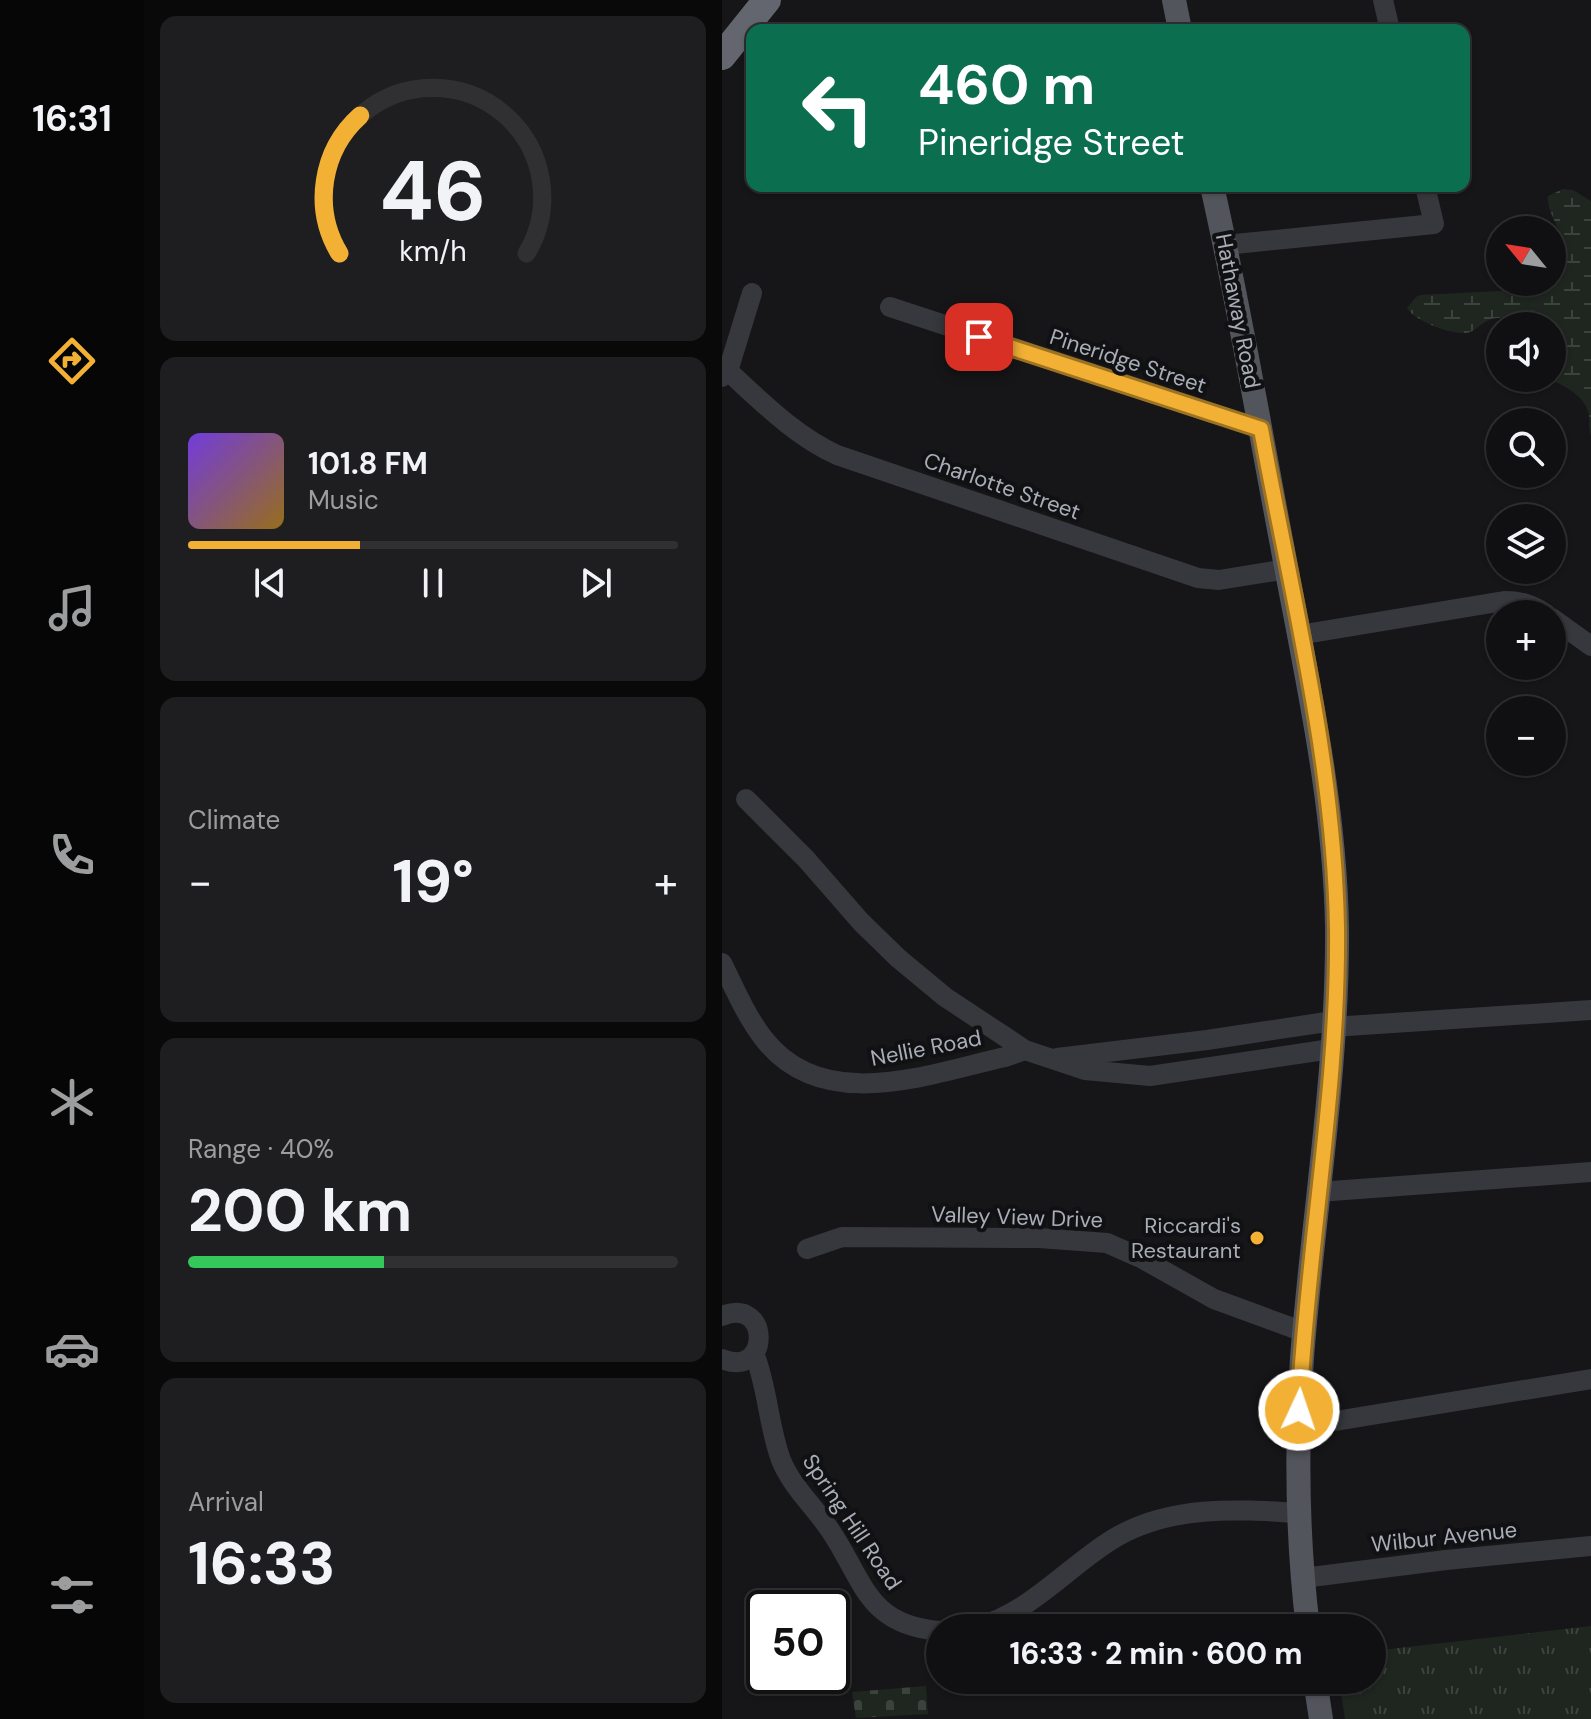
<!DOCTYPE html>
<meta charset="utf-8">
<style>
:root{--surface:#101012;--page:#1e1e20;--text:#f1f3f6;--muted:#9c9d9f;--line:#303032;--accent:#f2b134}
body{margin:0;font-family:"DM Sans",sans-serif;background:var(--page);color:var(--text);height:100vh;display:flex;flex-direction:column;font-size:30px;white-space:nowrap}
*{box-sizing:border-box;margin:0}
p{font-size:26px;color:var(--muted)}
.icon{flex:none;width:44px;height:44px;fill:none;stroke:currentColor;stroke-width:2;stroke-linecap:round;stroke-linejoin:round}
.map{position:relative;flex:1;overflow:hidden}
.side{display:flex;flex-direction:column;gap:16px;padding:16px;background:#09090a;width:578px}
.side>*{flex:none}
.hud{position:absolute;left:24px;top:24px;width:724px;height:168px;border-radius:16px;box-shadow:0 2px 6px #0004,0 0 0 2px var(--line);background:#0b6e4f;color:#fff;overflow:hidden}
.needle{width:52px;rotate:300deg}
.tools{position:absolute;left:764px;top:216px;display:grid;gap:16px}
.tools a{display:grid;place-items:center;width:80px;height:80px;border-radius:50%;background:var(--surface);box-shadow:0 2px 6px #0004,0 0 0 2px var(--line);font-size:40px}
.speed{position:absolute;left:24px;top:1590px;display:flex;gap:16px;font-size:40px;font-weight:700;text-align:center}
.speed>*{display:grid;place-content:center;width:104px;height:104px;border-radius:50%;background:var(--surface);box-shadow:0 2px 6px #0004,0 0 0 2px var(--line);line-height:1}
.speed .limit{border:4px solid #111;border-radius:12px;background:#fff;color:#111}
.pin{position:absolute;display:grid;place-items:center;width:68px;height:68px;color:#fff;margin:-34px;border-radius:16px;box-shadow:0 4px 12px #0006}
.me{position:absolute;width:88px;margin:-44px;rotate:3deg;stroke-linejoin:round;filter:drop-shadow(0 0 6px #0008)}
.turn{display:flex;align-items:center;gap:28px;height:168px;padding:0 40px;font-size:36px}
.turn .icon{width:104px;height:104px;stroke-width:2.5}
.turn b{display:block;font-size:56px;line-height:68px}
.big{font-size:60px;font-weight:700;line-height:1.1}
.side .widget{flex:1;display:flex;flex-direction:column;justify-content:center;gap:12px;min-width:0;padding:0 28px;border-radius:16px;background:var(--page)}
.side .dial{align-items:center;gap:0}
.dial svg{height:208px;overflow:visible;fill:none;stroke:var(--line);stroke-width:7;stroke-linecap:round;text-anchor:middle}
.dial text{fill:var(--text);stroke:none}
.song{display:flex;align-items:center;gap:24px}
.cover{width:96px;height:96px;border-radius:12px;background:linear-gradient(135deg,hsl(260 70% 55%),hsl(40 70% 35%))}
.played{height:8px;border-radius:4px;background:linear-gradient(90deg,var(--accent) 35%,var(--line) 35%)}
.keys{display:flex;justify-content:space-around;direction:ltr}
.heat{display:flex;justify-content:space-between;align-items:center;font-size:44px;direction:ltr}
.charge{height:12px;border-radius:6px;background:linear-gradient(90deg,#34c759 40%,var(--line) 0)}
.trip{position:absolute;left:204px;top:1614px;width:460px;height:80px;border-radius:40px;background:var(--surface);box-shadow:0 2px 6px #0004,0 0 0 2px var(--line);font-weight:700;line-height:80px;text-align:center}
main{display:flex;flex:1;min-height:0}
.dock{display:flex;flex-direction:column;width:144px;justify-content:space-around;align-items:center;background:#060607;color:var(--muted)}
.dock .icon{width:56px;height:56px}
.dock .current{color:var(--accent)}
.dock b{font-size:36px;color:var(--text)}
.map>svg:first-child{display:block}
.grass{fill:url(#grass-tufts)}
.wetland{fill:url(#wetland-marsh)}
.cemetery{fill:url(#cemetery-stones)}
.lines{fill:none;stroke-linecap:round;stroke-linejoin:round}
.minor{stroke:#37383d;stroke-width:20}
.major{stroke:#53555c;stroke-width:24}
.highway{stroke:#63666e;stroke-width:28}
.route-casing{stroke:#9d7322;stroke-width:20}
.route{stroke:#f2b134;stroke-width:14}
.poi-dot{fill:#f2b134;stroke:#111113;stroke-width:3}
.labels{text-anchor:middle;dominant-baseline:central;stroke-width:8;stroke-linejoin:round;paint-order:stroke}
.street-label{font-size:22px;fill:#a8adb8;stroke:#111113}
.poi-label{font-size:22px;fill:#a8adb8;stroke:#111113;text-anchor:end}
</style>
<main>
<nav class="dock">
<b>16:31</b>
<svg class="icon current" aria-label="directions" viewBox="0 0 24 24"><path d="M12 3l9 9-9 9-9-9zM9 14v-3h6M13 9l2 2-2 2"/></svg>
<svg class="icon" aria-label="music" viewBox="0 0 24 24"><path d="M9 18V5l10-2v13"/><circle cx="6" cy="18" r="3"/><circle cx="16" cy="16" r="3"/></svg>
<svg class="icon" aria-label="phone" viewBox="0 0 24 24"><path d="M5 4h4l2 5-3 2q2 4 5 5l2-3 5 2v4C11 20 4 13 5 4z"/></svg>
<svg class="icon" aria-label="climate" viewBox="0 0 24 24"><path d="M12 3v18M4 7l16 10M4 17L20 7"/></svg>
<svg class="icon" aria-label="car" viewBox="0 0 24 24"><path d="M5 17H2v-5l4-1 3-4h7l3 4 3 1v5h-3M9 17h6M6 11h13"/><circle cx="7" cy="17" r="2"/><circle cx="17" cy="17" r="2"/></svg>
<svg class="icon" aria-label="filters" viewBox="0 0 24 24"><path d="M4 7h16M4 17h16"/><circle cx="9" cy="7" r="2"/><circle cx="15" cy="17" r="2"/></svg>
</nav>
<section class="side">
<div class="widget dial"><svg viewBox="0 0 100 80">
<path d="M14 69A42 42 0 1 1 86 69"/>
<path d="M14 69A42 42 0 0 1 22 16" stroke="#f2b134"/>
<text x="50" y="56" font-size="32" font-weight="700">46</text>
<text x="50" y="72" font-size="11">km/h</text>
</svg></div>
<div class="widget">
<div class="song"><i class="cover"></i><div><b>101.8 FM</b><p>Music</p></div></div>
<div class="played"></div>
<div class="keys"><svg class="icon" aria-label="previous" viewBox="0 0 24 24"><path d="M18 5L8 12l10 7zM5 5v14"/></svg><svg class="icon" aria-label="pause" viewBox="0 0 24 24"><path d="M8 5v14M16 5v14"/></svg><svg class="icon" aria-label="next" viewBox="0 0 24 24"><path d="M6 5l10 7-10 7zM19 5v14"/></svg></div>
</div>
<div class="widget"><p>Climate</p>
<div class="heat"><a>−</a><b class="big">19°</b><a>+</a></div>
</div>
<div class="widget"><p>Range · 40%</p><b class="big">200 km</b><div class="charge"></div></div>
<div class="widget"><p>Arrival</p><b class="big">16:33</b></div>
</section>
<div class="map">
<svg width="869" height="1719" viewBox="0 0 869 1719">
<defs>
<pattern id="grass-tufts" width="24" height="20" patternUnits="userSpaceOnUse" patternTransform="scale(2)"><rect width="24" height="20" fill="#1e261f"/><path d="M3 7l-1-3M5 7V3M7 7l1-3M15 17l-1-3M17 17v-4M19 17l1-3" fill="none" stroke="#3c433d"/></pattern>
<pattern id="wetland-marsh" width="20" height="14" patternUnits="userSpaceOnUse" patternTransform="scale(2)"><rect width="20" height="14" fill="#1e261f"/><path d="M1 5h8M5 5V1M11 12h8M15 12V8" fill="none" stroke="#3c433d"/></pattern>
<pattern id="cemetery-stones" width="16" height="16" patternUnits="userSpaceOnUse" patternTransform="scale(2)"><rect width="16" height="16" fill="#1e261f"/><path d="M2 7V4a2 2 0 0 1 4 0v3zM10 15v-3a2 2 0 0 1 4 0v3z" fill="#3c433d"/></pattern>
</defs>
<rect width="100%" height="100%" fill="#161618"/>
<!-- grass -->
<path class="grass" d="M 869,1626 L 869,1719 L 623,1719 L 617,1680 L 650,1680 L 650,1651 Z"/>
<!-- wetland -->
<path class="wetland" d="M 841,189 L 851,190 L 869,201 L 869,435 C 866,428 868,422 867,415 C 863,394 842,387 827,378 L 830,378 L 830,326 C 821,326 807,328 799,326 C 790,323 785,317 775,318 C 763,318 758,328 748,332 C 733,337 692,321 685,308 L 694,297 L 698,295 C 724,294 751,292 778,291 C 792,291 808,296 821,290 C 833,283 842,261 842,247 C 842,234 824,212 826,196 Z"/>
<!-- cemetery -->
<path class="cemetery" d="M 204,1686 L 206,1714 L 134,1718 L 130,1692 Z"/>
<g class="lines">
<!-- minor -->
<path class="minor" d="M 661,0 L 668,30
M 503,245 L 712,224 L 703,186
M 168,307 L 539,429
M 6,371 C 40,402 72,435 115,455 L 476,578 L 497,580 L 565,569
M 0,377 L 6,371 L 30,293
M 830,618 L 869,646
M 577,635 L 782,601 C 798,601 810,604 824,614
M 24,799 L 84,859 L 139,922 L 176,958 L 223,997 L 303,1050 L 363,1070 L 428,1076 L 609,1049
M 0,963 C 13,989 24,1016 42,1039 C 101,1115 206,1074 283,1057 L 303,1050
M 610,1027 L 869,1010
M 335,1058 L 485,1040 L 611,1021
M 596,1192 L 869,1172
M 85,1249 L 120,1237 L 317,1238 L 385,1243 L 419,1258 L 492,1299 L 582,1332
M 0,1316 C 49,1296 49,1379 0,1359
M 32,1353 C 46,1388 46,1425 59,1460 C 70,1487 92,1506 108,1530 C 142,1580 144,1625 218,1631
M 577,1427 L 869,1379
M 581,1578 L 724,1560 L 869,1546
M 252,1628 C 307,1614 344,1568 391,1539 C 447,1505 514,1509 576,1513"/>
<!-- major -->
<path class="major" d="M 452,0 L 458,30
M 490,186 C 517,305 537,425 560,545 C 583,671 613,799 615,928 C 616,1072 591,1215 580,1358 C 574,1448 575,1538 586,1628
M 593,1680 L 599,1719"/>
<!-- highway -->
<path class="highway" d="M 0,56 L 45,0"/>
</g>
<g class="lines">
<defs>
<path id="route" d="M 257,337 L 539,429 C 569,593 612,759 615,927 C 617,1088 585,1249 577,1410"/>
</defs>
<!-- route casing -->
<use href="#route" class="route-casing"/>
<!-- route -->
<use href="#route" class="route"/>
</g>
<!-- markers -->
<circle class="poi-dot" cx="535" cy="1238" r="8"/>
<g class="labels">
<!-- street labels -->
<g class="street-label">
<text transform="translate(516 311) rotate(79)">Hathaway Road</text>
<text transform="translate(406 361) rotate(18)">Pineridge Street</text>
<text transform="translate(280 486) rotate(19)">Charlotte Street</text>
<text transform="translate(204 1048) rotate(-11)">Nellie Road</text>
<text transform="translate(295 1217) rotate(2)">Valley View Drive</text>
<text transform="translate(130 1522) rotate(56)">Spring Hill Road</text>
<text transform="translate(722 1537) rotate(-6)">Wilbur Avenue</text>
</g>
<!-- poi labels -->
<g class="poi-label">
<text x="519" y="1225">Riccardi's<tspan x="519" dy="25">Restaurant</tspan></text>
</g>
</g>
</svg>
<div class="tools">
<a><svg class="needle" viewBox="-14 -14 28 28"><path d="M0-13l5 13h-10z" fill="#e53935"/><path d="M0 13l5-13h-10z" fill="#9c9d9f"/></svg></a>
<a><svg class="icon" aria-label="sound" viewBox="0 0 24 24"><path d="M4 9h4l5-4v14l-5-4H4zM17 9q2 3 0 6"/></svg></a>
<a><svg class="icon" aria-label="search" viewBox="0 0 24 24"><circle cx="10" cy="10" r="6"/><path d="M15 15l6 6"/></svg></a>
<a><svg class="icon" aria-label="layers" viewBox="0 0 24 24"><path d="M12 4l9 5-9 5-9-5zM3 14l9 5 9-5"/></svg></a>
<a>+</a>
<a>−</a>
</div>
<div class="speed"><div class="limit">50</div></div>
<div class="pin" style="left:257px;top:337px;background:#d93025"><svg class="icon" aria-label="arrive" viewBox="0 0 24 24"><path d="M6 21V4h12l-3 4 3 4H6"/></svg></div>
<svg class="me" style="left:577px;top:1410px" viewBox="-20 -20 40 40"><circle r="17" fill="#f2b134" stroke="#fff" stroke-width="3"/><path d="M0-11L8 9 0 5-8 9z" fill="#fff"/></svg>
<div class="trip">16:33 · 2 min · 600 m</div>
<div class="hud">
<div class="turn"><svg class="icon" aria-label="left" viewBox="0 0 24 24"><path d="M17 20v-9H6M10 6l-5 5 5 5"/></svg><div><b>460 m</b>Pineridge Street</div></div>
</div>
</div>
</main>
